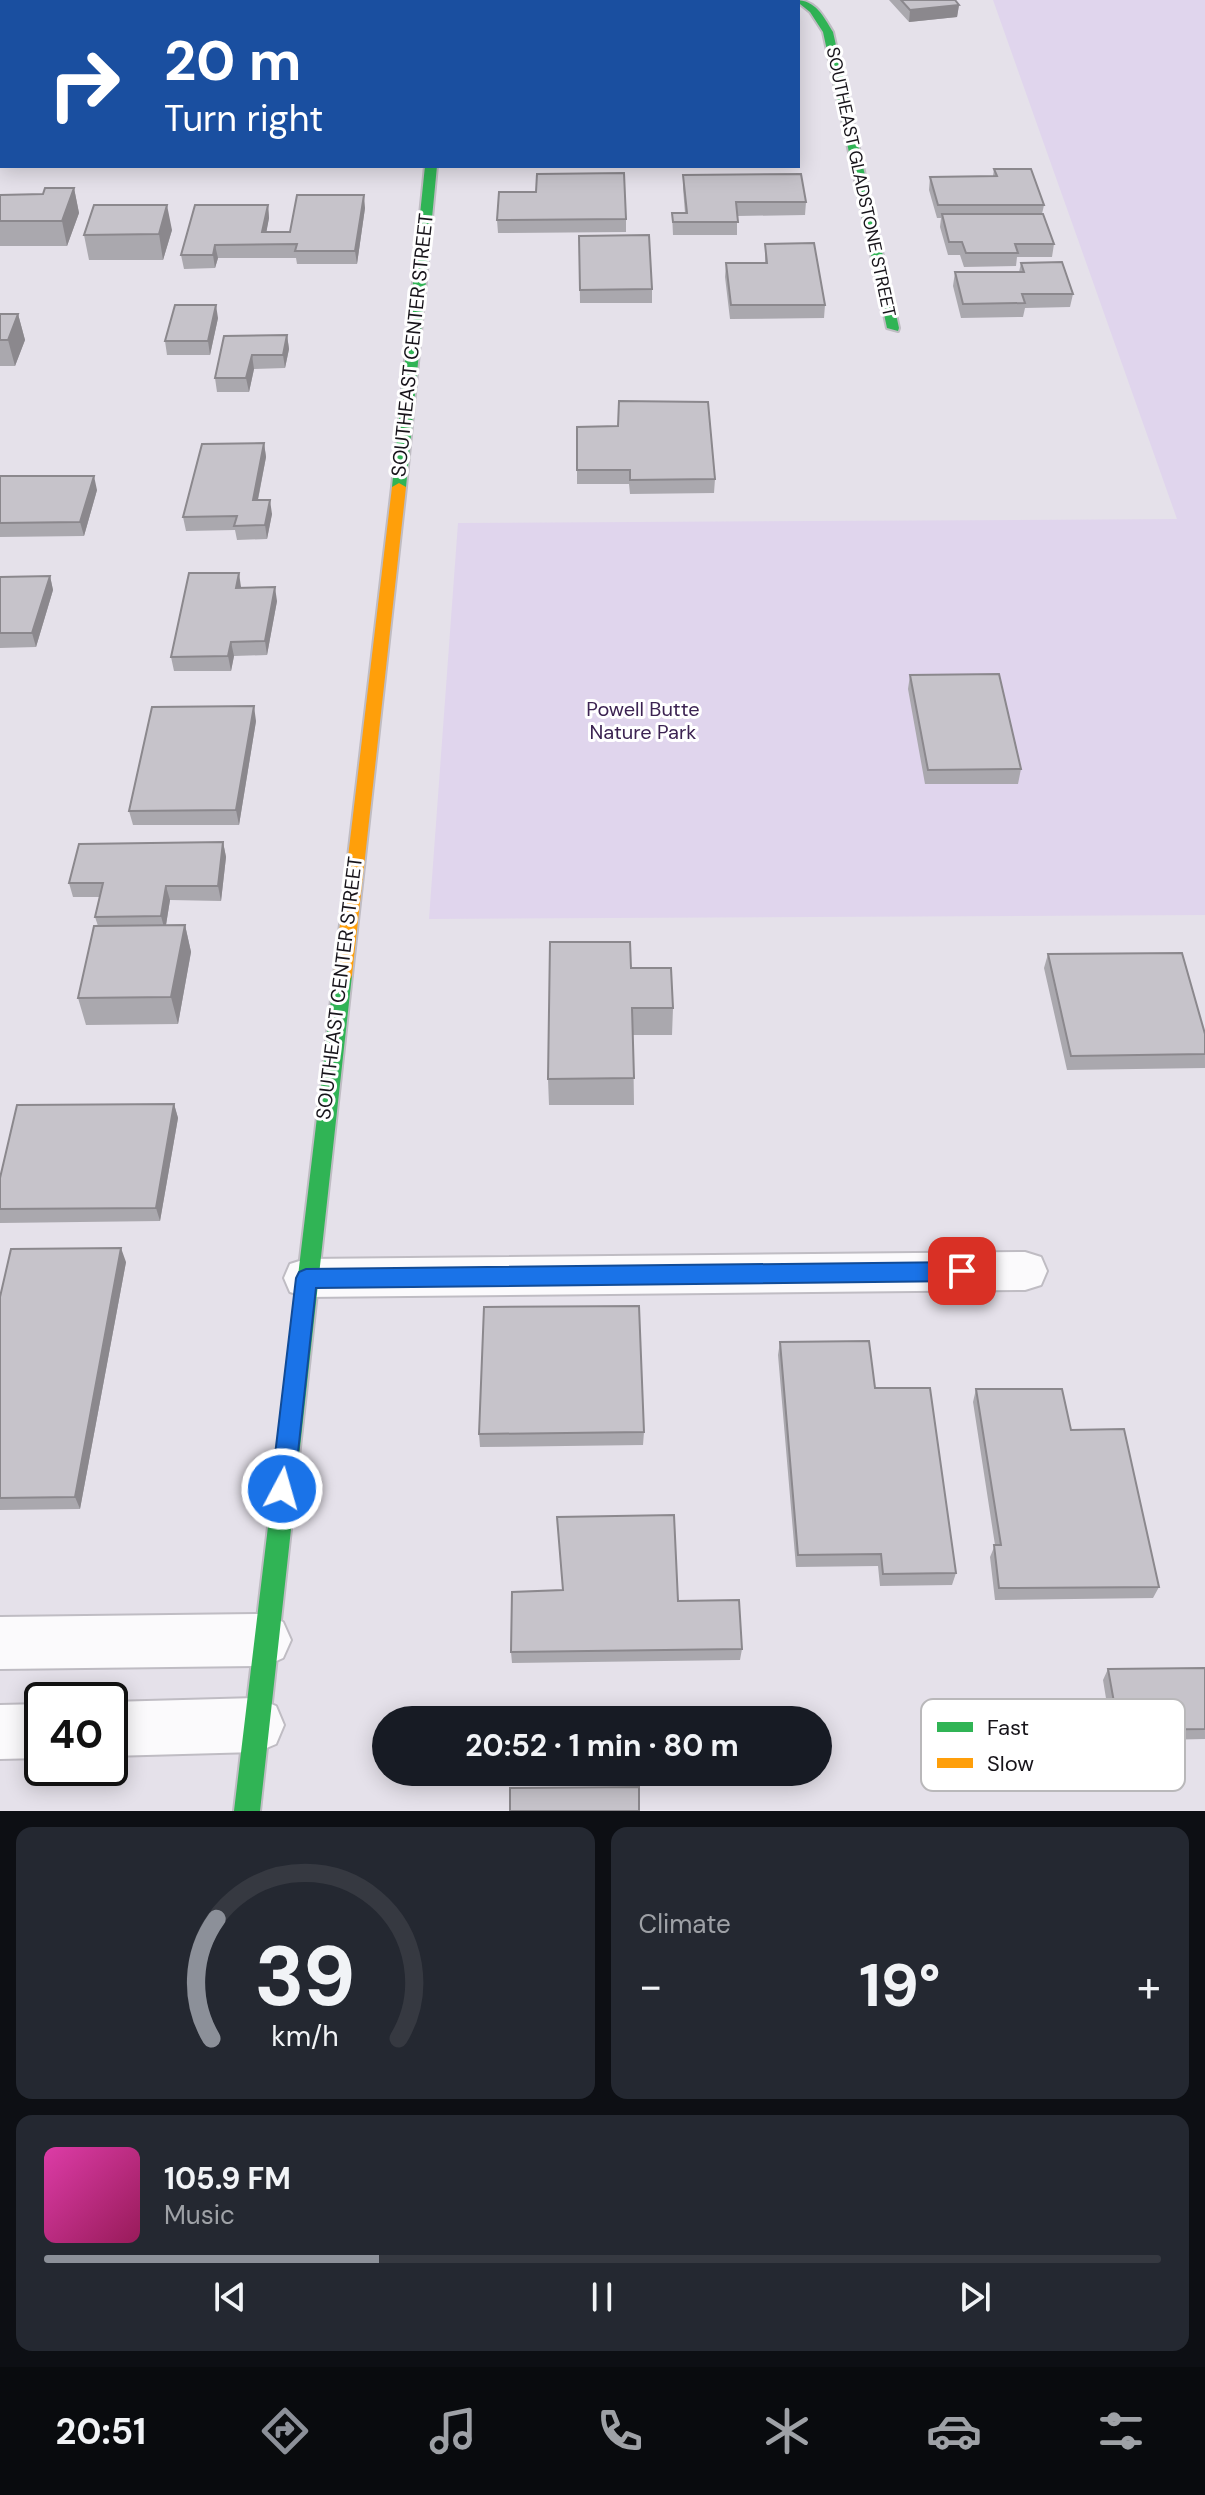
<!DOCTYPE html>
<meta charset="utf-8">
<style>
:root{--surface:#171b24;--page:#242831;--text:#f1f3f6;--muted:#9ea1a6;--line:#363941;--accent:#8c9099}
body{margin:0;font-family:"DM Sans",sans-serif;background:var(--page);color:var(--text);height:100vh;display:flex;flex-direction:column;font-size:30px;white-space:nowrap}
*{box-sizing:border-box;margin:0}
p{font-size:26px;color:var(--muted)}
.icon{flex:none;width:44px;height:44px;fill:none;stroke:currentColor;stroke-width:2;stroke-linecap:round;stroke-linejoin:round}
.map{position:relative;height:1811px;overflow:hidden}
.drawer{display:flex;flex-direction:column;gap:16px;padding:16px;background:#0d0f14;flex:1}
.drawer>*{flex:none}
.top-card{position:absolute;left:0px;top:0px;width:800px;height:168px;box-shadow:0 4px 20px #0003;background:#1a4fa0;color:#fff;overflow:hidden}
.speed{position:absolute;left:24px;top:1682px;display:flex;gap:16px;font-size:40px;font-weight:700;text-align:center}
.speed>*{display:grid;place-content:center;width:104px;height:104px;border-radius:50%;background:var(--surface);box-shadow:0 4px 20px #0003;line-height:1}
.speed .limit{border:4px solid #111;border-radius:12px;background:#fff;color:#111}
.pin{position:absolute;display:grid;place-items:center;width:68px;height:68px;color:#fff;margin:-34px;border-radius:16px;box-shadow:0 4px 12px #0006}
.me{position:absolute;width:88px;margin:-44px;rotate:6deg;stroke-linejoin:round;filter:drop-shadow(0 0 6px #0008)}
.turn{display:flex;align-items:center;gap:28px;height:168px;padding:0 32px;font-size:36px}
.turn .icon{width:104px;height:104px;stroke-width:2.5}
.turn b{display:block;font-size:56px;line-height:68px}
.big{font-size:60px;font-weight:700;line-height:1.1}
.drawer .tile{flex:1;display:flex;flex-direction:column;justify-content:center;gap:12px;min-width:0;padding:0 28px;border-radius:16px;background:var(--page)}
.drawer .dial{align-items:center;gap:0}
.dial svg{height:208px;overflow:visible;fill:none;stroke:var(--line);stroke-width:7;stroke-linecap:round;text-anchor:middle}
.dial text{fill:var(--text);stroke:none}
.song{display:flex;align-items:center;gap:24px}
.cover{width:96px;height:96px;border-radius:12px;background:linear-gradient(135deg,hsl(320 70% 55%),hsl(330 70% 35%))}
.played{height:8px;border-radius:4px;background:linear-gradient(90deg,var(--accent) 30%,var(--line) 30%)}
.keys{display:flex;justify-content:space-around;direction:ltr}
.heat{display:flex;justify-content:space-between;align-items:center;font-size:44px;direction:ltr}
.drawer .tiles{flex:1;display:grid;gap:16px;grid-template-columns:1fr 1fr}
.tile:last-child{grid-column:span 2}
.trip{position:absolute;left:372px;top:1706px;width:460px;height:80px;border-radius:40px;background:var(--surface);box-shadow:0 4px 20px #0003;font-weight:700;line-height:80px;text-align:center}
.dock{display:flex;height:128px;justify-content:space-around;align-items:center;background:#090b0e;color:var(--muted)}
.dock .icon{width:56px;height:56px}
.dock .selected{color:var(--accent)}
.dock b{font-size:36px;color:var(--text)}
.map>svg:first-child{display:block}
.green{fill:#e0d5ed}
.lines{fill:none;stroke-linecap:round;stroke-linejoin:round}
.lane-casing{stroke:#bfbcc3;stroke-width:4}
.street-casing{stroke:#bfbcc3;stroke-width:48}
.fast-casing{stroke:#bfbcc3;stroke-width:4}
.slow-casing{stroke:#bfbcc3;stroke-width:4}
.lane{fill:#fbfafc;fill-rule:evenodd}
.street{stroke:#fbfafc;stroke-width:44}
.fast{fill:#30b455;fill-rule:evenodd}
.slow{fill:#ff9f0a;fill-rule:evenodd}
.wall{fill:#aaa8ae}
.shaded-wall{fill:#8b888d}
.building{fill:#c6c3ca;stroke:#8b888d;stroke-width:2}
.route{fill:#1a73e8;stroke:#114b97;stroke-width:2}
.labels{text-anchor:middle;dominant-baseline:central;stroke-width:6;stroke-linejoin:round;paint-order:stroke}
.far-street-label{font-size:18px;fill:#17141a;stroke:#fff}
.street-label{font-size:20px;fill:#17141a;stroke:#fff}
.park-label{font-size:20px;fill:#3c2352;stroke:#fff}
.key{fill:#fff;stroke:#b9b8ba;stroke-width:2}
.key-label{font-size:22px;fill:#17141a}
</style>
<div class="map">
<svg width="1205" height="1811" viewBox="0 0 1205 1811">
<rect width="100%" height="100%" fill="#e5e1ea"/>
<!-- green -->
<path class="green" d="M 993,0 L 1205,0 L 1205,915 L 429,919 L 458,523 L 1177,519 Z"/>
<g class="lines">
<defs>
<path id="lane" d="M 1025,1252 L 1041,1257 L 1047,1271 L 1041,1285 L 1025,1290 L 306,1297 L 290,1292 L 284,1278 L 290,1264 L 306,1259 Z
M 265,1614 L 283,1622 L 291,1640 L 283,1658 L 265,1666 L 0,1669 L 0,1617 Z
M 257,1698 L 276,1706 L 284,1725 L 276,1744 L 257,1752 L 110,1756 L 110,1702 Z
M 42,1704 L 42,1758 L 0,1759 L 0,1705 Z"/>
<path id="street" d="M 461,2 L 463,0"/>
<path id="fast" d="M 795,0 C 816,0 823,16 833,32 L 899,328 L 898,331 L 887,328 L 823,32 L 810,12 Z
M 425,166 L 437,166 L 406,487 L 399,491 L 392,487 Z
M 343,968 L 350,970 L 352,975 L 260,1811 L 234,1811 L 334,975 L 336,970 Z"/>
<path id="slow" d="M 399,483 L 406,487 L 352,975 L 350,980 L 336,980 L 334,975 L 392,487 Z"/>
</defs>
<!-- lane casing -->
<use href="#lane" class="lane-casing"/>
<!-- street casing -->
<use href="#street" class="street-casing"/>
<!-- fast casing -->
<use href="#fast" class="fast-casing"/>
<!-- slow casing -->
<use href="#slow" class="slow-casing"/>
<!-- lane -->
<use href="#lane" class="lane"/>
<!-- street -->
<use href="#street" class="street"/>
<!-- fast -->
<use href="#fast" class="fast"/>
<!-- slow -->
<use href="#slow" class="slow"/>
</g>
<!-- wall -->
<path class="wall" d="M 0,0 L 73,0 L 73,2 L 2,2 L 2,32 L 0,31 Z
M 642,0 L 734,0 L 733,2 L 647,2 Z
M 889,0 L 955,0 L 959,5 L 957,17 L 909,22 Z
M 0,110 L 2,110 L 2,164 L 0,164 Z
M 994,169 L 1044,205 L 1042,214 L 1054,244 L 1052,257 L 1017,257 L 1016,266 L 964,267 L 960,255 L 948,255 L 940,227 L 941,218 L 937,218 L 929,190 L 930,177 L 993,176 Z
M 683,175 L 806,202 L 805,215 L 737,216 L 737,235 L 673,235 L 672,213 L 685,213 L 683,188 Z
M 74,188 L 79,213 L 67,246 L 0,246 L 0,195 L 43,194 Z
M 268,205 L 269,218 L 266,232 L 290,232 L 365,208 L 357,264 L 297,264 L 296,258 L 218,258 L 215,268 L 184,269 L 181,255 Z
M 626,219 L 626,232 L 498,233 L 497,220 Z
M 172,230 L 163,260 L 89,260 L 84,235 Z
M 579,236 L 652,289 L 652,303 L 580,303 Z
M 765,244 L 825,305 L 824,318 L 730,319 L 725,277 L 726,263 L 765,263 Z
M 1021,263 L 1073,294 L 1070,307 L 1025,308 L 1023,317 L 961,318 L 953,286 L 955,272 L 1019,272 Z
M 0,314 L 18,314 L 25,340 L 15,366 L 0,366 Z
M 218,318 L 210,355 L 167,355 L 165,341 Z
M 287,335 L 289,349 L 285,368 L 254,369 L 249,392 L 217,392 L 215,378 Z
M 577,427 L 715,479 L 714,493 L 630,494 L 629,484 L 577,484 Z
M 264,443 L 266,457 L 258,500 L 272,514 L 267,539 L 237,540 L 235,530 L 186,531 L 183,517 Z
M 0,476 L 97,490 L 84,536 L 0,537 Z
M 50,576 L 53,590 L 36,647 L 0,648 L 0,577 Z
M 241,587 L 277,601 L 267,655 L 234,656 L 231,671 L 174,671 L 171,657 Z
M 910,675 L 1021,769 L 1018,784 L 925,784 L 908,689 Z
M 256,721 L 239,825 L 133,825 L 129,811 Z
M 223,842 L 226,857 L 221,901 L 170,900 L 166,925 L 185,925 L 191,952 L 178,1024 L 86,1025 L 78,998 L 98,926 L 95,917 L 100,897 L 73,897 L 69,883 Z
M 1048,954 L 1205,1034 L 1205,1068 L 1067,1070 L 1044,968 Z
M 631,968 L 673,1008 L 672,1035 L 633,1035 L 634,1105 L 549,1105 L 548,1079 Z
M 174,1104 L 178,1118 L 160,1221 L 0,1223 L 0,1178 Z
M 126,1262 L 80,1509 L 0,1510 L 0,1297 Z
M 780,1342 L 875,1388 L 956,1573 L 952,1585 L 880,1586 L 878,1566 L 796,1567 L 778,1355 Z
M 976,1389 L 1159,1587 L 1153,1598 L 995,1600 L 990,1557 L 995,1545 L 973,1402 Z
M 644,1432 L 643,1445 L 480,1447 L 479,1434 Z
M 678,1601 L 742,1649 L 740,1660 L 512,1663 L 511,1652 Z
M 1205,1668 L 1205,1739 L 1113,1741 L 1103,1680 L 1108,1669 Z"/>
<!-- shaded-wall -->
<path class="shaded-wall" d="M 722,0 L 734,0 L 733,2 L 718,2 Z
M 959,5 L 957,17 L 909,22 L 910,10 Z
M 74,188 L 79,213 L 67,246 L 62,221 Z
M 364,195 L 365,208 L 357,264 L 355,251 Z
M 167,205 L 172,230 L 163,260 L 159,234 Z
M 268,205 L 269,218 L 264,245 L 262,232 Z
M 215,245 L 218,258 L 215,268 L 213,255 Z
M 216,305 L 218,318 L 210,355 L 208,341 Z
M 18,314 L 25,340 L 15,366 L 8,340 Z
M 287,335 L 289,349 L 285,368 L 283,355 Z
M 252,355 L 254,369 L 249,392 L 246,378 Z
M 264,443 L 266,457 L 255,514 L 253,500 Z
M 94,476 L 97,490 L 84,536 L 80,522 Z
M 270,500 L 272,514 L 267,539 L 265,525 Z
M 239,573 L 241,587 L 236,588 Z
M 50,576 L 53,590 L 36,647 L 32,633 Z
M 275,587 L 277,601 L 267,655 L 265,641 Z
M 231,642 L 234,656 L 231,671 L 228,656 Z
M 254,706 L 256,721 L 239,825 L 236,810 Z
M 223,842 L 226,857 L 221,901 L 218,886 Z
M 166,886 L 170,900 L 165,931 L 161,916 Z
M 185,925 L 191,952 L 178,1024 L 171,997 Z
M 174,1104 L 178,1118 L 160,1221 L 156,1208 Z
M 121,1248 L 126,1262 L 80,1509 L 75,1497 Z"/>
<!-- building -->
<path class="building" d="M 0,0 L 64,0 L 58,2 L 2,2 L 2,12 L 0,11 Z
M 91,0 L 197,0 L 196,2 L 89,2 Z
M 673,0 L 722,0 L 718,2 L 678,2 Z
M 901,0 L 955,0 L 959,5 L 910,10 Z
M 0,110 L 2,110 L 2,139 L 0,139 Z
M 994,169 L 1031,169 L 1044,205 L 938,205 L 930,177 L 997,176 Z
M 624,173 L 626,219 L 497,220 L 499,192 L 536,192 L 537,174 Z
M 801,174 L 806,202 L 736,202 L 738,222 L 673,222 L 672,213 L 687,213 L 683,175 Z
M 45,188 L 74,188 L 62,221 L 0,221 L 0,195 L 43,194 Z
M 297,195 L 364,195 L 355,251 L 295,251 L 297,244 L 215,245 L 213,255 L 181,255 L 195,205 L 268,205 L 262,232 L 290,232 Z
M 94,205 L 167,205 L 159,234 L 84,235 Z
M 942,214 L 1043,214 L 1054,244 L 1015,244 L 1018,253 L 966,253 L 962,242 L 949,242 Z
M 649,235 L 652,289 L 580,290 L 579,236 Z
M 814,243 L 825,305 L 731,305 L 726,263 L 767,263 L 765,244 Z
M 1062,262 L 1073,294 L 1022,294 L 1025,303 L 963,304 L 955,272 L 1024,272 L 1021,263 Z
M 175,305 L 216,305 L 208,341 L 165,341 Z
M 0,314 L 18,314 L 8,340 L 0,340 Z
M 287,335 L 283,355 L 252,355 L 246,378 L 215,378 L 224,336 Z
M 619,401 L 708,402 L 715,479 L 630,480 L 630,470 L 577,470 L 577,427 L 618,426 Z
M 264,443 L 253,500 L 270,500 L 265,525 L 234,526 L 237,516 L 183,517 L 202,444 Z
M 0,476 L 94,476 L 80,522 L 0,523 Z
M 189,573 L 239,573 L 236,588 L 275,587 L 265,641 L 231,642 L 228,656 L 171,657 Z
M 50,576 L 32,633 L 0,633 L 0,577 Z
M 999,674 L 1021,769 L 928,770 L 910,675 Z
M 254,706 L 236,810 L 129,811 L 152,707 Z
M 223,842 L 218,886 L 166,886 L 161,916 L 95,917 L 103,883 L 69,883 L 79,844 Z
M 185,925 L 171,997 L 78,998 L 94,926 Z
M 550,942 L 630,942 L 631,968 L 671,968 L 673,1008 L 632,1008 L 634,1078 L 548,1079 Z
M 1182,953 L 1205,1034 L 1205,1054 L 1071,1056 L 1048,954 Z
M 174,1104 L 156,1208 L 0,1209 L 0,1178 L 17,1105 Z
M 121,1248 L 75,1497 L 0,1498 L 0,1297 L 11,1249 Z
M 639,1306 L 644,1432 L 479,1434 L 484,1307 Z
M 869,1341 L 875,1388 L 930,1388 L 956,1573 L 883,1574 L 881,1554 L 798,1555 L 780,1342 Z
M 976,1389 L 1062,1389 L 1071,1430 L 1124,1429 L 1159,1587 L 999,1588 L 994,1545 L 1001,1545 Z
M 674,1515 L 678,1601 L 739,1600 L 742,1649 L 511,1652 L 512,1592 L 563,1590 L 557,1517 Z
M 1205,1668 L 1205,1729 L 1119,1730 L 1108,1669 Z
M 639,1787 L 639,1811 L 510,1811 L 510,1788 Z"/>
<!-- route -->
<path class="route" d="M 962,1262 L 970,1265 L 973,1271 L 970,1278 L 962,1281 L 316,1288 L 294,1489 L 291,1497 L 282,1500 L 274,1497 L 271,1489 L 296,1278 L 299,1272 L 306,1269 Z"/>
<g class="labels">
<!-- far-street labels -->
<g class="far-street-label">
<text transform="translate(861 182) rotate(78)">SOUTHEAST GLADSTONE STREET</text>
</g>
<!-- street labels -->
<g class="street-label">
<text transform="translate(412 345) rotate(-84)">SOUTHEAST CENTER STREET</text>
<text transform="translate(339 988) rotate(-83)">SOUTHEAST CENTER STREET</text>
</g>
<!-- park labels -->
<g class="park-label">
<text x="643" y="709">Powell Butte<tspan x="643" dy="23">Nature Park</tspan></text>
</g>
</g>
<!-- legend -->
<rect x="921" y="1699" width="264" height="92" rx="12" class="key"/>
<rect x="937" y="1722" width="36" height="10" fill="#30b455"/>
<rect x="937" y="1758" width="36" height="10" fill="#ff9f0a"/>
<g class="key-label">
<text x="987" y="1735">Fast</text>
<text x="987" y="1771">Slow</text>
</g>
</svg>
<div class="speed"><div class="limit">40</div></div>
<div class="pin" style="left:962px;top:1271px;background:#d93025"><svg class="icon" aria-label="arrive" viewBox="0 0 24 24"><path d="M6 21V4h12l-3 4 3 4H6"/></svg></div>
<svg class="me" style="left:282px;top:1489px" viewBox="-20 -20 40 40"><circle r="17" fill="#1a73e8" stroke="#fff" stroke-width="3"/><path d="M0-11L8 9 0 5-8 9z" fill="#fff"/></svg>
<div class="trip">20:52 · 1 min · 80 m</div>
<div class="top-card">
<div class="turn"><svg class="icon" aria-label="right" viewBox="0 0 24 24"><path d="M7 20v-9h11M14 6l5 5-5 5"/></svg><div><b>20 m</b>Turn right</div></div>
</div>
</div>
<section class="drawer">
<div class="tiles">
<div class="tile dial"><svg viewBox="0 0 100 80">
<path d="M14 69A42 42 0 1 1 86 69"/>
<path d="M14 69A42 42 0 0 1 16 23" stroke="#8c9099"/>
<text x="50" y="56" font-size="32" font-weight="700">39</text>
<text x="50" y="72" font-size="11">km/h</text>
</svg></div>
<div class="tile"><p>Climate</p>
<div class="heat"><a>−</a><b class="big">19°</b><a>+</a></div>
</div>
<div class="tile">
<div class="song"><i class="cover"></i><div><b>105.9 FM</b><p>Music</p></div></div>
<div class="played"></div>
<div class="keys"><svg class="icon" aria-label="previous" viewBox="0 0 24 24"><path d="M18 5L8 12l10 7zM5 5v14"/></svg><svg class="icon" aria-label="pause" viewBox="0 0 24 24"><path d="M8 5v14M16 5v14"/></svg><svg class="icon" aria-label="next" viewBox="0 0 24 24"><path d="M6 5l10 7-10 7zM19 5v14"/></svg></div>
</div>
</div>
</section>
<nav class="dock">
<b>20:51</b>
<svg class="icon selected" aria-label="directions" viewBox="0 0 24 24"><path d="M12 3l9 9-9 9-9-9zM9 14v-3h6M13 9l2 2-2 2"/></svg>
<svg class="icon" aria-label="music" viewBox="0 0 24 24"><path d="M9 18V5l10-2v13"/><circle cx="6" cy="18" r="3"/><circle cx="16" cy="16" r="3"/></svg>
<svg class="icon" aria-label="phone" viewBox="0 0 24 24"><path d="M5 4h4l2 5-3 2q2 4 5 5l2-3 5 2v4C11 20 4 13 5 4z"/></svg>
<svg class="icon" aria-label="climate" viewBox="0 0 24 24"><path d="M12 3v18M4 7l16 10M4 17L20 7"/></svg>
<svg class="icon" aria-label="car" viewBox="0 0 24 24"><path d="M5 17H2v-5l4-1 3-4h7l3 4 3 1v5h-3M9 17h6M6 11h13"/><circle cx="7" cy="17" r="2"/><circle cx="17" cy="17" r="2"/></svg>
<svg class="icon" aria-label="filters" viewBox="0 0 24 24"><path d="M4 7h16M4 17h16"/><circle cx="9" cy="7" r="2"/><circle cx="15" cy="17" r="2"/></svg>
</nav>
